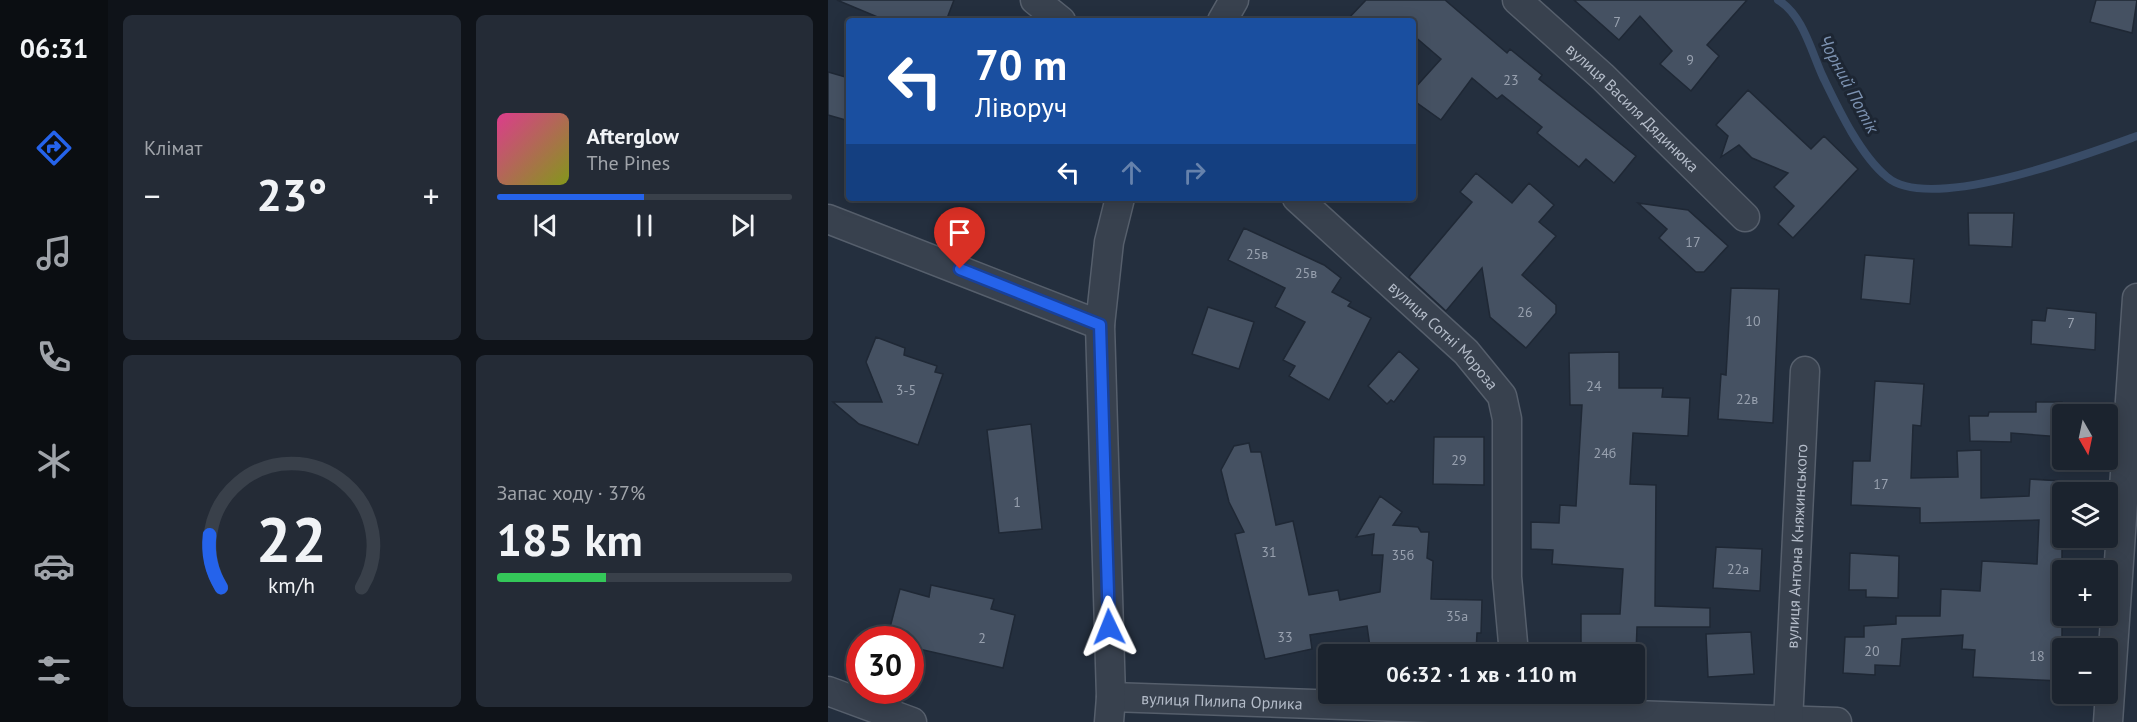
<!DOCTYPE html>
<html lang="uk">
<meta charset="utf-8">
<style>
:root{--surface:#1b232e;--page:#242b36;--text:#f1f3f6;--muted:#a0a4aa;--line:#39404a;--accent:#2563eb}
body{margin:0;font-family:"PT Sans",sans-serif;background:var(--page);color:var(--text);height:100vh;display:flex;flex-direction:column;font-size:22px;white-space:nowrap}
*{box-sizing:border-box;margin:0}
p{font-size:20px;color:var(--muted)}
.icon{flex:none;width:33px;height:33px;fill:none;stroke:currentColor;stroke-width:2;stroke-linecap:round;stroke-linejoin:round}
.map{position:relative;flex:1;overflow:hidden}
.drawer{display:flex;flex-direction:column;gap:15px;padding:15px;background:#0f1319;width:720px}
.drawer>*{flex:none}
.guide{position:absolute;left:18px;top:18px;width:570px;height:183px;border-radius:6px;box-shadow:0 3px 15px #0003,0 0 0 2px var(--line);background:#1a4fa0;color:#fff;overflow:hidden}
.needle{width:39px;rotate:171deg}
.controls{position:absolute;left:1224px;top:404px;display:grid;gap:12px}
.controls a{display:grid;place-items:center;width:66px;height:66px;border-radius:6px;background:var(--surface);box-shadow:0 3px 15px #0003,0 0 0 2px var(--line);font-size:30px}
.speed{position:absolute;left:18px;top:626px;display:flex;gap:12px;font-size:30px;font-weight:700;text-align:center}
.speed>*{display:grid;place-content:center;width:78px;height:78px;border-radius:50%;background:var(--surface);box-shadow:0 3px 15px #0003,0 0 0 2px var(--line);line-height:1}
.speed .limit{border:9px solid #d22;background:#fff;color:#111}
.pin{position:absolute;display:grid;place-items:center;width:51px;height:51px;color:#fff;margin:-62px -26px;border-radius:50% 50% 50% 0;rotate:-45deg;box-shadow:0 0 6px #0007}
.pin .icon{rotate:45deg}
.me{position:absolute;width:66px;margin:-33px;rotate:358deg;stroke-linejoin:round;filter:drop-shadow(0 0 4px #0008)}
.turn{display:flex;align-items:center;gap:21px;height:126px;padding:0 30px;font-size:27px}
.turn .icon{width:78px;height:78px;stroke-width:2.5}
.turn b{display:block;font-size:42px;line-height:51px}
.lanes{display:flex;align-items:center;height:57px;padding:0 30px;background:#0003;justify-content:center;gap:30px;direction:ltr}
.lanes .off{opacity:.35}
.big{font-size:45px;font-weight:700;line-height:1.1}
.drawer .widget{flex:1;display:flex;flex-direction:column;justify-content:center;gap:9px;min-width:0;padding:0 21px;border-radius:9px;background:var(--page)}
.drawer .dial{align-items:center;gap:0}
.dial svg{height:156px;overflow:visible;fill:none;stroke:var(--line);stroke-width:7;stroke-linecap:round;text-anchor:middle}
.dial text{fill:var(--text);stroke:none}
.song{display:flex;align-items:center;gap:18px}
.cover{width:72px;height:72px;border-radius:9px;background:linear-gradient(135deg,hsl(330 70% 55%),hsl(70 70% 35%))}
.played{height:6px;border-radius:3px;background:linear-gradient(90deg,var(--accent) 50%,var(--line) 50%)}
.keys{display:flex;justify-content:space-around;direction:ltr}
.heat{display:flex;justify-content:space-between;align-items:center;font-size:33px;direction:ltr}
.charge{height:9px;border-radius:4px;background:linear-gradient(90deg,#34c759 37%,var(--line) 0)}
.drawer .tiles{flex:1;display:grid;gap:15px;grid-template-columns:repeat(2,1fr)}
.trip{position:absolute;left:490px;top:644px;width:327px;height:60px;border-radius:6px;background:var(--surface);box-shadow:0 3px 15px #0003,0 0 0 2px var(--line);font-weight:700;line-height:60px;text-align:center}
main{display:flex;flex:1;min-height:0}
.menu{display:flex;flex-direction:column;width:108px;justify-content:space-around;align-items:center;background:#0b0e12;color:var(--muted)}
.menu .icon{width:42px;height:42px}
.menu .on{color:var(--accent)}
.menu b{font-size:27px;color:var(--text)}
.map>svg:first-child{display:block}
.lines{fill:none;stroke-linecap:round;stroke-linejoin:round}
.stream{stroke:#394c67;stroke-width:8}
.building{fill:#455162;stroke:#1f2835;stroke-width:1.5}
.street-casing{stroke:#565f6c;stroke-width:31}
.street{stroke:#38414e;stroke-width:28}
.route-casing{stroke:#184099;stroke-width:15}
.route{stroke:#2563eb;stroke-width:10}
.labels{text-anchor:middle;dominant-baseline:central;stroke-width:6;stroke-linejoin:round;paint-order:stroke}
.number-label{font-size:14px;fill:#98a1af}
.street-label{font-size:16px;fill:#b4bcc9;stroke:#1d2633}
.water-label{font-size:18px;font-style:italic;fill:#7c92b1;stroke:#1d2633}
</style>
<main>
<nav class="menu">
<b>06:31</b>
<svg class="icon on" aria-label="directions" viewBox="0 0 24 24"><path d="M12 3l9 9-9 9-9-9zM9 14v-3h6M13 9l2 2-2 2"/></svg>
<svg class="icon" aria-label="music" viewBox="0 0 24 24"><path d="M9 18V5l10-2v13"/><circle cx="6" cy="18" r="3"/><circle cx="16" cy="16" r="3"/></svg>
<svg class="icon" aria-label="phone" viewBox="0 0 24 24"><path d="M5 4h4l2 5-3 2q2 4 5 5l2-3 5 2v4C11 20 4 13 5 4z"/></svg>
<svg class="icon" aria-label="climate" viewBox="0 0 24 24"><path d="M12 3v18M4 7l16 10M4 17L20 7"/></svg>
<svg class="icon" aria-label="car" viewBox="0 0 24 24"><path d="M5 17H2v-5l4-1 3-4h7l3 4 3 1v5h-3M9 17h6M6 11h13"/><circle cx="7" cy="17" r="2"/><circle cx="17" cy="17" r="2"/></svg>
<svg class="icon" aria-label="filters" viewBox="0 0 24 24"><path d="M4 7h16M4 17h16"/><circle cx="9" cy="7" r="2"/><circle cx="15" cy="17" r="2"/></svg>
</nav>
<section class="drawer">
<div class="tiles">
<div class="widget"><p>Клімат</p>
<div class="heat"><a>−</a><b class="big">23°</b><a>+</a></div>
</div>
<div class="widget">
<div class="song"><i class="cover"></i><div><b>Afterglow</b><p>The Pines</p></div></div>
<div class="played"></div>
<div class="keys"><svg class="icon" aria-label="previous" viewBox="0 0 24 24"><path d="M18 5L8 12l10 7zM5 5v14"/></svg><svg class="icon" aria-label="pause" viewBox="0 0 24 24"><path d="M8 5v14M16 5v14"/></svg><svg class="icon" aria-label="next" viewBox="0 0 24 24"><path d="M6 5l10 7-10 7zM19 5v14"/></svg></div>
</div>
<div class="widget dial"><svg viewBox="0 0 100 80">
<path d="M14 69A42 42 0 1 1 86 69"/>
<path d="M14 69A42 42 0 0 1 8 42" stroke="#2563eb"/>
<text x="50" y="56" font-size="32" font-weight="700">22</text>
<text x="50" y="72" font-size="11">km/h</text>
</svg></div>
<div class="widget"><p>Запас ходу · 37%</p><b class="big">185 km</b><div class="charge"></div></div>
</div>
</section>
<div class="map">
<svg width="1309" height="722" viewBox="0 0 1309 722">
<rect width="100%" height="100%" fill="#242f3e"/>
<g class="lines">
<!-- stream -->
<path class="stream" d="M 950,0 C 975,15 983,51 995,77 C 1010,108 1032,155 1059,177 C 1102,214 1260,154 1309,136"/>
</g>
<!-- building -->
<path class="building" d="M 9,0 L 126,0 L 118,21 L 59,21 Z
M 538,0 L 617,0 L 679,53 L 682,49 L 714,75 L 711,79 L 808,156 L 786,183 L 758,159 L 751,167 L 709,133 L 714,127 L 674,95 L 669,99 L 644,78 L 613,120 L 585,100 L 585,90 L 613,59 L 585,35 L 585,21 L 518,21 Z
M 746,0 L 919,0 L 879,45 L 891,56 L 863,91 L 832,64 L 844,51 L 812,16 L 791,40 Z
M 1268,0 L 1309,0 L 1304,33 L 1262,22 Z
M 0,72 L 21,78 L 21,121 L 0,115 Z
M 920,90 L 983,149 L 996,136 L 1030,169 L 965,238 L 950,224 L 966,206 L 946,187 L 960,173 L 924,158 L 911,145 L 893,157 L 900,136 L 888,125 Z
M 648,173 L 684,203 L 701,183 L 726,205 L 711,222 L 728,236 L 694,275 L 728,305 L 728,313 L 698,348 L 662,317 L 654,268 L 618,311 L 581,277 L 644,202 L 632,192 Z
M 810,203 L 860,210 L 900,246 L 876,272 L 868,272 L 831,238 L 839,229 Z
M 1140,213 L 1186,213 L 1184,247 L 1141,245 Z
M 416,228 L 496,265 L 513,278 L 504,292 L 523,302 L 520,306 L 543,318 L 501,400 L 461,376 L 467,366 L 455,360 L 477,322 L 447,307 L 457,288 L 400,260 Z
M 1037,255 L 1086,259 L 1082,304 L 1033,299 Z
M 903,288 L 951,289 L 945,423 L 890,419 L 893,374 L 898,375 Z
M 380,307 L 426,322 L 411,369 L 364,354 Z
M 1219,308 L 1268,313 L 1267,350 L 1203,344 L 1204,320 L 1217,321 Z
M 48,337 L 77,348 L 76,355 L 109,366 L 107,372 L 115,374 L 90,445 L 31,424 L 5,402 L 54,402 L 38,362 Z
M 571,351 L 591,369 L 566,402 L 563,400 L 559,404 L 540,386 Z
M 791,352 L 791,388 L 835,388 L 834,397 L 862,398 L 860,436 L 805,433 L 802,484 L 828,485 L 827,606 L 882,608 L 882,627 L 809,627 L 808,654 L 753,654 L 753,614 L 792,614 L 795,569 L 724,564 L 725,550 L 703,549 L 703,522 L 731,523 L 732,505 L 748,506 L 754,405 L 742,405 L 741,353 Z
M 1047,381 L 1096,384 L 1093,426 L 1085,425 L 1083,478 L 1130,477 L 1129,451 L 1153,450 L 1153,498 L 1201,496 L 1202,479 L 1234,481 L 1234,681 L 1145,677 L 1147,650 L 1134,649 L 1135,635 L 1074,639 L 1072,666 L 1047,665 L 1047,675 L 1015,673 L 1017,637 L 1036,637 L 1036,626 L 1068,624 L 1068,616 L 1112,616 L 1113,589 L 1152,591 L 1154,561 L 1209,564 L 1211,520 L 1092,523 L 1092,508 L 1023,505 L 1025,461 L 1042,461 Z
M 1208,402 L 1234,402 L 1234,437 L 1183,433 L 1183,442 L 1142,441 L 1141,416 L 1160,416 L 1161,412 L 1208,412 Z
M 203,424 L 214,529 L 171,533 L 159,430 Z
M 606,437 L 656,437 L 656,485 L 605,484 Z
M 421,443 L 423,452 L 433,452 L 448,525 L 465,521 L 481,595 L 510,590 L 512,600 L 552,592 L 555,555 L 544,555 L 546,534 L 528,537 L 552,496 L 574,512 L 565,525 L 590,527 L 593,532 L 601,532 L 599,558 L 605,561 L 603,599 L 654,600 L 653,633 L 649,633 L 648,653 L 543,654 L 539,626 L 482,635 L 484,649 L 437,659 L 407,534 L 416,532 L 401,502 L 393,470 L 406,446 Z
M 888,547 L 934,549 L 932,591 L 885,588 Z
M 1022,553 L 1071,556 L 1070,598 L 1038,597 L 1038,590 L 1021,590 Z
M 103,585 L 166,599 L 163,609 L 187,615 L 175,668 L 82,647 L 82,639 L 59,639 L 72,589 L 101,597 Z
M 923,632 L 926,674 L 880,677 L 878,634 Z"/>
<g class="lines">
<defs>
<g id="street">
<path d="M 207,0 L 233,21"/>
<path id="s1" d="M 689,0 L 775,77 L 917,217"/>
<path d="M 394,21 L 406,0"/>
<path id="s2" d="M 469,198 L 638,352 L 674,396 L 679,419 L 679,577 L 686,654"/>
<path d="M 0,219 L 272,325"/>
<path d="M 0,691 L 84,722"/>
<path id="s3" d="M 283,697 L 1009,722"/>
<path d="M 281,722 L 283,697 L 272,325 L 281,242 L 292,198"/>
<path id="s4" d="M 960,722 L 977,371"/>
<path d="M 1280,722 L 1309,298"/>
</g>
</defs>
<!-- street casing -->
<use href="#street" class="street-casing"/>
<!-- street -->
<use href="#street" class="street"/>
</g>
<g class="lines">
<defs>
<path id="route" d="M 132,269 L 272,325 L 281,627"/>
</defs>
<!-- route casing -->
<use href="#route" class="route-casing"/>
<!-- route -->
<use href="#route" class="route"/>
</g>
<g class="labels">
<!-- number labels -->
<g class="number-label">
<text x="789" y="22">7</text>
<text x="862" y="60">9</text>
<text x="683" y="80">23</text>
<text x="865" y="242">17</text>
<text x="429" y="254">25в</text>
<text x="478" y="273">25в</text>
<text x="697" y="312">26</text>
<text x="925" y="321">10</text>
<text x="1243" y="323">7</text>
<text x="766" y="386">24</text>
<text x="78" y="390">3-5</text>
<text x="919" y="399">22в</text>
<text x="777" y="453">24б</text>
<text x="631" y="460">29</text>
<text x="1053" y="484">17</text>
<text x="189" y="502">1</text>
<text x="441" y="552">31</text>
<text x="575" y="555">35б</text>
<text x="910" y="569">22а</text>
<text x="629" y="616">35а</text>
<text x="457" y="637">33</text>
<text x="154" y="638">2</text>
<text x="1044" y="651">20</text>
<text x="1209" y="656">18</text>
</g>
<!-- street labels -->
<g class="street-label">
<text stroke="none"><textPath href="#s1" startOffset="158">вулиця Василя Дядинюка</textPath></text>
<text stroke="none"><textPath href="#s2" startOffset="201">вулиця Сотні Мороза</textPath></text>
<text stroke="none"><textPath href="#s4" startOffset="176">вулиця Антона Княжинського</textPath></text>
<text stroke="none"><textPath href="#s3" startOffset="111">вулиця Пилипа Орлика</textPath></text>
</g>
<!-- water labels -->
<g class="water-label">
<text transform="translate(1021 84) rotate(62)">Чорний Потік</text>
</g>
</g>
</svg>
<div class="controls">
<a><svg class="needle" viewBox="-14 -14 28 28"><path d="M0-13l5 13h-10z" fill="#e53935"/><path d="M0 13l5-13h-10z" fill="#a0a4aa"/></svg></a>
<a><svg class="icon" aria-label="layers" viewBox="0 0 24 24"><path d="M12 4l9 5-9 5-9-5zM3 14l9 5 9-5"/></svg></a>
<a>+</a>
<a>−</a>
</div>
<div class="speed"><div class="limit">30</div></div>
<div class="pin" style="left:132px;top:269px;background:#d93025"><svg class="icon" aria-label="arrive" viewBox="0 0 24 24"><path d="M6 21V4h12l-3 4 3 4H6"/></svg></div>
<svg class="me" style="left:281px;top:627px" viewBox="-20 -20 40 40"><path d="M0-17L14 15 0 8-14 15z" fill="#2563eb" stroke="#fff" stroke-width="4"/></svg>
<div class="trip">06:32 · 1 хв · 110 m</div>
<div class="guide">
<div class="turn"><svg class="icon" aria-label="left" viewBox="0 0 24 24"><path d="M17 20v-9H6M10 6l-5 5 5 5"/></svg><div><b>70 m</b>Ліворуч</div></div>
<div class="lanes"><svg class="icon" aria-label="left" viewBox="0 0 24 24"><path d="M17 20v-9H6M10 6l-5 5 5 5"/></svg><svg class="icon off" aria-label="ahead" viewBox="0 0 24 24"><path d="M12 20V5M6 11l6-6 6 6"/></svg><svg class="icon off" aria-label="right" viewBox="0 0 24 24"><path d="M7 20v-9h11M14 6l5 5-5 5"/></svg></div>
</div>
</div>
</main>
